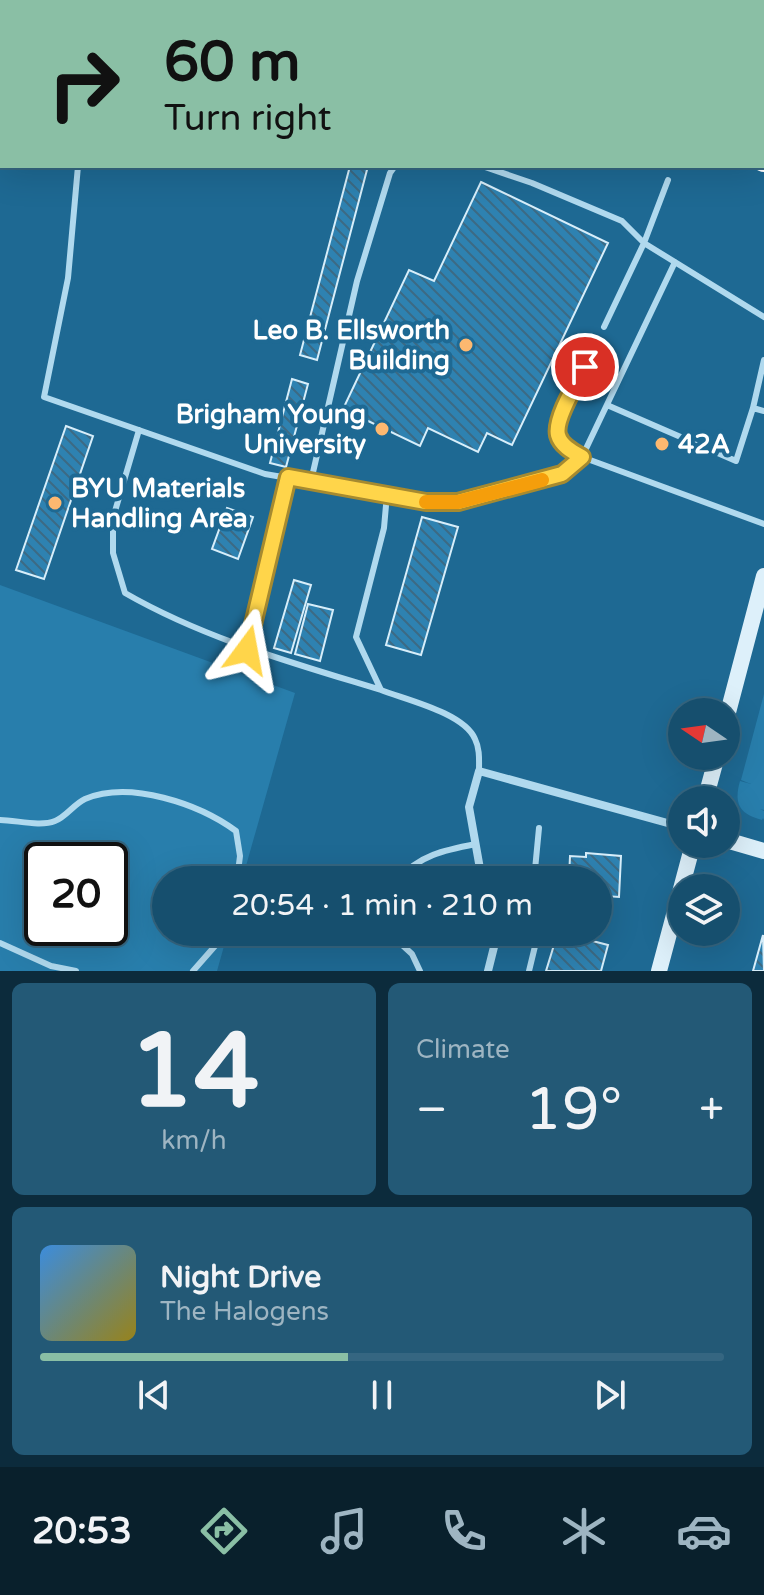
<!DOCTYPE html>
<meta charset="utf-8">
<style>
:root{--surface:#164f6e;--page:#235976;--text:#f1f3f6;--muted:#9eb5c2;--line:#356681;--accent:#8abfa5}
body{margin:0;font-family:"Varela Round",sans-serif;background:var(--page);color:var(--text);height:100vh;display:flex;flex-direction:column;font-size:30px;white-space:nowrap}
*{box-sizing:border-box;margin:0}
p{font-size:26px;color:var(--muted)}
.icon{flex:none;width:44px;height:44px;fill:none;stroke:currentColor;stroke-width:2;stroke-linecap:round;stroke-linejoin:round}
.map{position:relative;height:971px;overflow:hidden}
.sheet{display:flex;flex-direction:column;gap:12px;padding:12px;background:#0c2b3c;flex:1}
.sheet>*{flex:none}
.hud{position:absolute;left:0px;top:0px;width:764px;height:168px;box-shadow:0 8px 32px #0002,0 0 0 2px var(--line);background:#8abfa5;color:#111;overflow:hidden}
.needle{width:52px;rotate:283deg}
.controls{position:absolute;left:668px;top:698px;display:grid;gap:16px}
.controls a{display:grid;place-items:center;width:72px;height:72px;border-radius:50%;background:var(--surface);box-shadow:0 8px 32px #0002,0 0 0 2px var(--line);font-size:40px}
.speed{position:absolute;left:24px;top:842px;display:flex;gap:16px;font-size:40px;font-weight:700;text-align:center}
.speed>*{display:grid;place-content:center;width:104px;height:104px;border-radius:50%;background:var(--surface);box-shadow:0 8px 32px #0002,0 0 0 2px var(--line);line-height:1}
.speed .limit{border:4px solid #111;border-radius:12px;background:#fff;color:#111}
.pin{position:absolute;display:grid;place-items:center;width:68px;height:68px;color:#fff;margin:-34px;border:4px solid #fff;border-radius:50%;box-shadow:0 2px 8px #0007}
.me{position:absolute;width:88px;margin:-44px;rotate:13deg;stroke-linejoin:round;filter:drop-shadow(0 0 6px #0008)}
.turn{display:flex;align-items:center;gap:28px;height:168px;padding:0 32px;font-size:36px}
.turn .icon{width:104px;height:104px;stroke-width:2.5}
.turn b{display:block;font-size:56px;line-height:68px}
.big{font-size:60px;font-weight:600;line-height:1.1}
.sheet .tile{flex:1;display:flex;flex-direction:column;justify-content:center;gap:12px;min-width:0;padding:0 28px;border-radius:12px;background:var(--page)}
.sheet .dial{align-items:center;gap:0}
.dial b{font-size:104px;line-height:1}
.song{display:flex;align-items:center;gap:24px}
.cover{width:96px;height:96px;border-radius:12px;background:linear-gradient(135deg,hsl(210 70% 55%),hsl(50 70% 35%))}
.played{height:8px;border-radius:4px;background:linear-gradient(90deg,var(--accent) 45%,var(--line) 45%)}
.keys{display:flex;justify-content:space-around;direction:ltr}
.heat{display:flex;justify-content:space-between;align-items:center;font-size:44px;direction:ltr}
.sheet .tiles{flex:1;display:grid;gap:12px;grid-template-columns:1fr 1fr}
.tile:last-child{grid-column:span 2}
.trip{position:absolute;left:152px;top:866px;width:460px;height:80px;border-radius:40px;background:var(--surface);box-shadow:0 8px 32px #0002,0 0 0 2px var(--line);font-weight:600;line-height:80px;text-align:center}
.menu{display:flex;height:128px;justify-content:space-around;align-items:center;background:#09202c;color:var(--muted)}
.menu .icon{width:56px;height:56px}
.menu .selected{color:var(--accent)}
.menu b{font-size:36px;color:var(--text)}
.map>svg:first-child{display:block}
.green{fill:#287eac;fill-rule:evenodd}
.building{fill:url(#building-back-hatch);stroke:#d7eefa;stroke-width:2}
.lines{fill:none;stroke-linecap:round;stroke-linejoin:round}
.lane{stroke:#b0d9ee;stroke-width:6}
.street{stroke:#b0d9ee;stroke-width:8}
.secondary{stroke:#ddf0fa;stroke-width:16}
.highway{stroke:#fff;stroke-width:24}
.route-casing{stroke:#a68a30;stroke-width:20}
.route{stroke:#ffd54a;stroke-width:14}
.slow{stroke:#f59e0b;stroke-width:14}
.poi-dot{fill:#fdb870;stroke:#1e6993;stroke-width:3}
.labels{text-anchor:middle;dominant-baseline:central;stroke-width:8;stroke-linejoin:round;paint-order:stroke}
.poi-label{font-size:26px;font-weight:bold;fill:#fff;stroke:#1e6993;text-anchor:end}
</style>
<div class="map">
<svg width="764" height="971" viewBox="0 0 764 971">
<defs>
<pattern id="building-back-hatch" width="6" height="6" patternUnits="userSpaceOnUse" patternTransform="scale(2)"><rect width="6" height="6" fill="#2e82b1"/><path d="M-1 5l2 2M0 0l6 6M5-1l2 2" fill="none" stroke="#3c6a84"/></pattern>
</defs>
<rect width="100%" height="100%" fill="#1e6993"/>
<!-- green -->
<path class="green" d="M 0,585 L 295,693 L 242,880 L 166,880 L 166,932 L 228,932 L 217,971 L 0,971 ZM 42,860 L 110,860 L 110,928 L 42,928 Z
M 764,694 L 764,810 L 760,809 L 764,811 L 764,820 L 763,818 L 762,820 C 738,814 734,802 740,781 L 751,784 L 741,780 Z"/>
<!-- building -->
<path class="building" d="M 350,166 L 368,166 L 317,360 L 300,355 Z
M 481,182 L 608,243 L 512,445 L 487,433 L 478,452 L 428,428 L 420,446 L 343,409 L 409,270 L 434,281 Z
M 292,379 L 308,384 L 286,467 L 270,463 Z
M 66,426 L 93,436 L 44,579 L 16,570 Z
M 227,508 L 253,517 L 238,559 L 212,549 Z
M 422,517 L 458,527 L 421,655 L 386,645 Z
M 294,580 L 311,585 L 291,653 L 274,648 Z
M 308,604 L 333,610 L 320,661 L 295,654 Z
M 586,853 L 621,856 L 619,897 L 606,896 L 605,921 L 598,920 L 598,880 L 550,880 L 550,877 L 569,878 L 570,856 L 586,857 Z
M 558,932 L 608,945 L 601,971 L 546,971 Z
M 763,935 L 764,971 L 753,971 Z"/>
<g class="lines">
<!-- lane -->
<path class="lane" d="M 98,0 L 98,2
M 762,65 L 764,65
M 78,166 L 68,278 L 44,397 L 265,474 L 426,502 L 458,502 L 562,474 L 582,457 C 573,452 561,446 558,435 C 554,419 577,382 585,367
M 482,166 L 532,183 L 622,221 L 644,243 L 764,317
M 675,262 L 582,457 L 764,524
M 604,327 L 644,243 L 668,180
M 764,360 L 753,408 L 764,411
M 607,405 L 736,461 L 753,408
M 139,430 L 113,518 L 113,553 L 125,593 C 205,639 293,663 381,690
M 311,481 L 357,281 L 390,173 L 395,166
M 387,494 L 384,528 L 356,637 L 381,690 C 407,700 464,713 475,739 C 480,749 479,760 479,771
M 247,650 L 288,477
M 0,820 C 16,820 40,827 55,821 C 66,817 74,804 85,799 C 130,780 199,804 236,831 L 240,856 L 237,880
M 398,880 C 419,855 445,850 476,844
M 534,880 L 539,828
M 388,932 L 412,954 L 420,971
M 0,943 L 51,966 L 76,971
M 193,971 L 215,946 L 222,932
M 529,971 L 537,938 L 532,932"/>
<!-- street -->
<path class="street" d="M 482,880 L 469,807 L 479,771 L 682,827
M 488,971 L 494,947 L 491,932"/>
<!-- secondary -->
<path class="secondary" d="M 726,720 L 764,576
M 705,800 L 717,756
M 726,840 L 764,851
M 659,971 L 693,844"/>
<!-- highway -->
<path class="highway" d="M 398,0 L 402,2
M 762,138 L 764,138
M 762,159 L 764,160"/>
</g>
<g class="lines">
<defs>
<path id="route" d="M 247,650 L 288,477 L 426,502 L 458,502 L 562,474 L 582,457 C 573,452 561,446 558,435 C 554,419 577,382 585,367"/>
</defs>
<!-- route casing -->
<use href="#route" class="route-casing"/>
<!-- route -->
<use href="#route" class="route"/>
<!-- slow -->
<path class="slow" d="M 426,502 L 458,502 L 542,480"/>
</g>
<!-- markers -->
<g class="poi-dot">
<circle cx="466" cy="345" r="8"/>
<circle cx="382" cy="429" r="8"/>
<circle cx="662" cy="444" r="8"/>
<circle cx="55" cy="503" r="8"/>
</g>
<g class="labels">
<!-- poi labels -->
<g class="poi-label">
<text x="450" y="330">Leo B. Ellsworth<tspan x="450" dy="30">Building</tspan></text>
<text x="366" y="414">Brigham Young<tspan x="366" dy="30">University</tspan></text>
<text x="678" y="444" text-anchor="start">42A</text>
<text x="71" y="488" text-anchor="start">BYU Materials<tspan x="71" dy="30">Handling Area</tspan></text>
</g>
</g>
</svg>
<div class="controls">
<a><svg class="needle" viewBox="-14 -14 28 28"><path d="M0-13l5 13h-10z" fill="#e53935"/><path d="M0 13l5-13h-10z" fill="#9eb5c2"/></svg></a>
<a><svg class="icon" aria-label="sound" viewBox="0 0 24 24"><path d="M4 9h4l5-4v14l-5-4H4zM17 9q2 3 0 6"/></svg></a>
<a><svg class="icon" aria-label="layers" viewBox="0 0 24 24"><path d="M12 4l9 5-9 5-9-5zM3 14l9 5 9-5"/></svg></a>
</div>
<div class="speed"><div class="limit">20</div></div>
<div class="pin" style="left:585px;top:367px;background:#d93025"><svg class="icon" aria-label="arrive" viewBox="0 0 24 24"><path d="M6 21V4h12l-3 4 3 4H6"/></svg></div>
<svg class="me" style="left:247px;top:650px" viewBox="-20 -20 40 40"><path d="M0-17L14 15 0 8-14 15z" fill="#ffd54a" stroke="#fff" stroke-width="4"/></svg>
<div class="trip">20:54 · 1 min · 210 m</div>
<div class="hud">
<div class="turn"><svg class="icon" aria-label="right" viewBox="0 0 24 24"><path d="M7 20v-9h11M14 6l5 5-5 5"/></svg><div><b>60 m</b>Turn right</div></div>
</div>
</div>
<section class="sheet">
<div class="tiles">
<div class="tile dial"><b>14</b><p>km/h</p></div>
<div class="tile"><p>Climate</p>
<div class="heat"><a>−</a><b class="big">19°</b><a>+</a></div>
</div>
<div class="tile">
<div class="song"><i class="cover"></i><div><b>Night Drive</b><p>The Halogens</p></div></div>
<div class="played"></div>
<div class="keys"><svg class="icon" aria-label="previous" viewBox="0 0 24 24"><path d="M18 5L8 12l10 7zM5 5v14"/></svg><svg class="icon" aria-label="pause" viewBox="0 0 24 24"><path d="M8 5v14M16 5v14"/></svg><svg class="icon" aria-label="next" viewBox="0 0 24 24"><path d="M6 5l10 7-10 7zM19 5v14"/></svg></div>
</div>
</div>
</section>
<nav class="menu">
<b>20:53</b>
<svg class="icon selected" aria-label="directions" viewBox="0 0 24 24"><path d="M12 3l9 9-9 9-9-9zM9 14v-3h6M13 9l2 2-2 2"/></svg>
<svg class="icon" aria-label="music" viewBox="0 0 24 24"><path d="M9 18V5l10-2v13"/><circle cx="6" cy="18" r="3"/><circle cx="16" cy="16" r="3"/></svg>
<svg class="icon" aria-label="phone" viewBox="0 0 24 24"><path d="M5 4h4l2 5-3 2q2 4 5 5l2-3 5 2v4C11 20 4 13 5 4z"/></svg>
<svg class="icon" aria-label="climate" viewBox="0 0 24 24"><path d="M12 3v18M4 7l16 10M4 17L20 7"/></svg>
<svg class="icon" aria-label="car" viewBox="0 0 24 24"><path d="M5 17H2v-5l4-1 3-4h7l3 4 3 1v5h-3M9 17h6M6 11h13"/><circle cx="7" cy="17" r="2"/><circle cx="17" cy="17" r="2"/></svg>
</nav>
